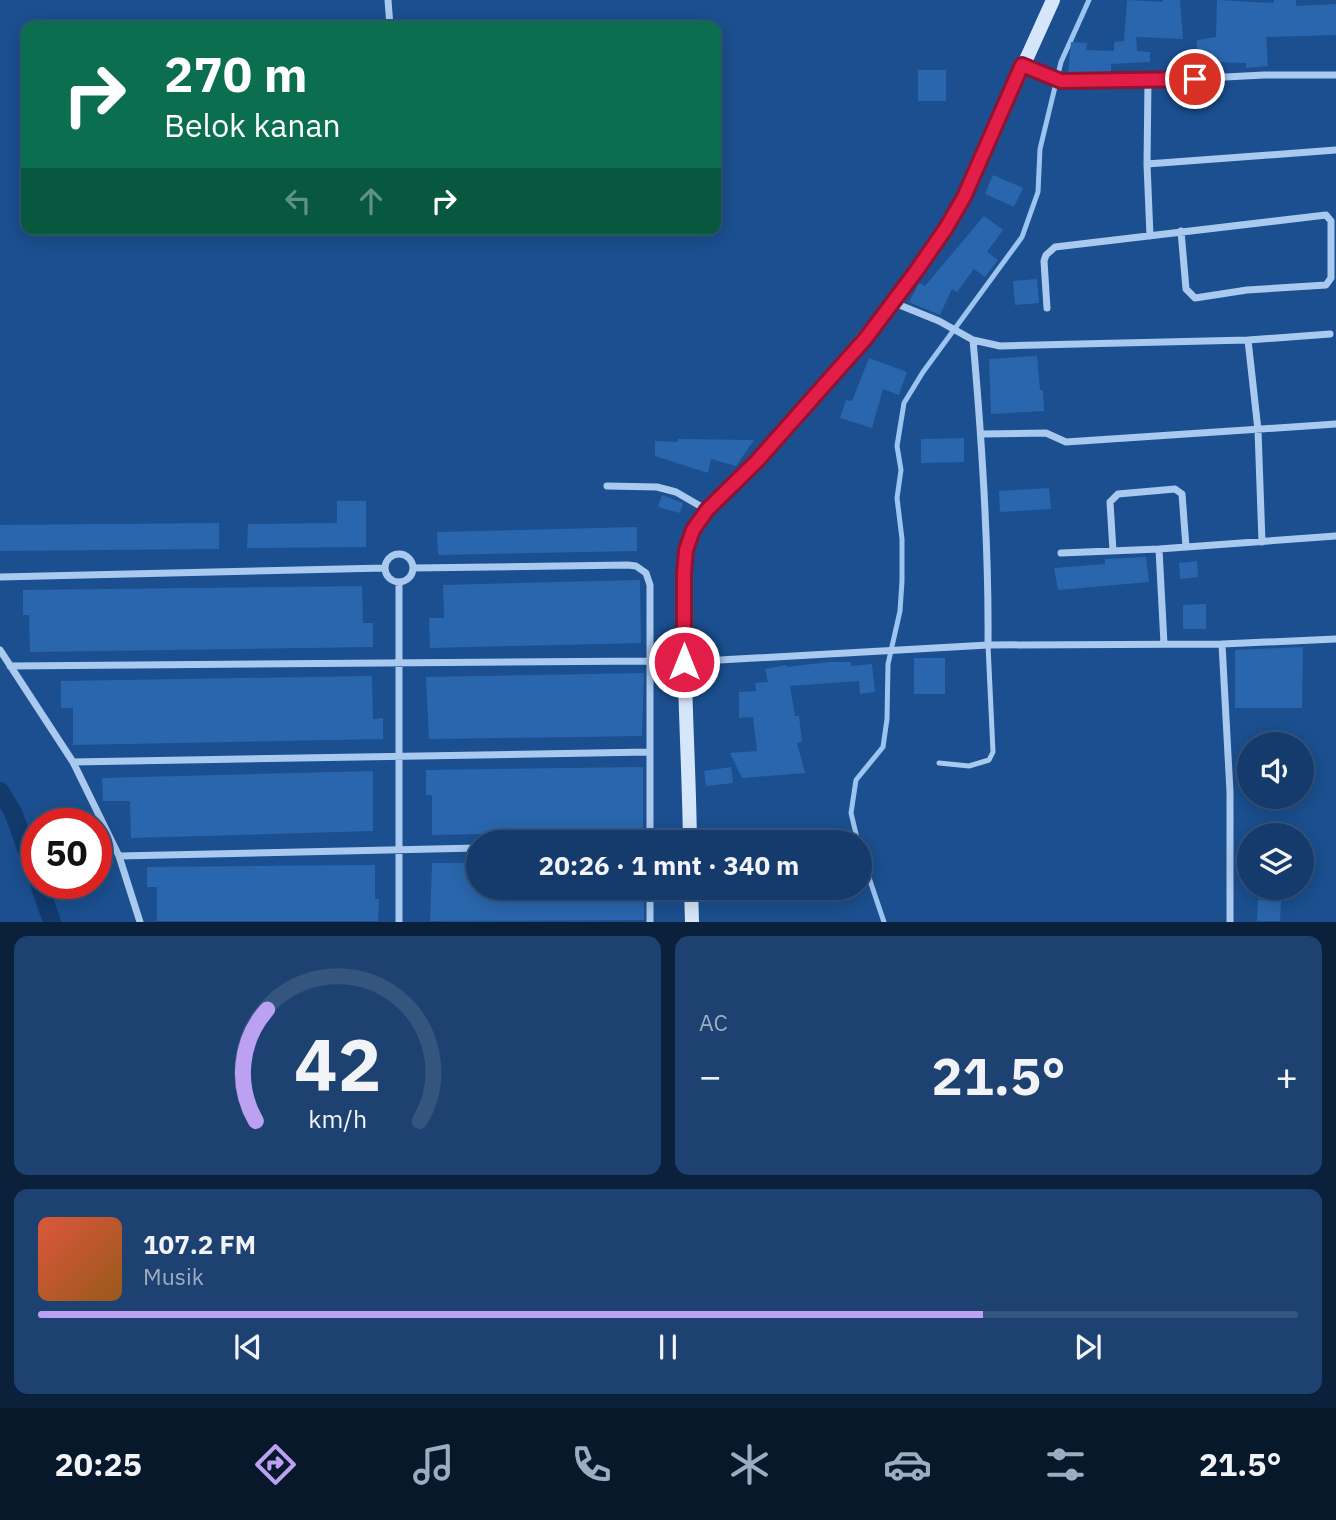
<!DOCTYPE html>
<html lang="id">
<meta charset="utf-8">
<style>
:root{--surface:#143b6b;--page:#1d4271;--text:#f1f3f6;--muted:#9dadc1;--line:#33557e;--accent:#bca0f2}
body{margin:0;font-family:"IBM Plex Sans",sans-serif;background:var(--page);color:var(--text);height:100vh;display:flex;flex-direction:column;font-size:26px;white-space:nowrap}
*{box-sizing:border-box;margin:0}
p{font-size:23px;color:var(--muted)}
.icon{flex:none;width:38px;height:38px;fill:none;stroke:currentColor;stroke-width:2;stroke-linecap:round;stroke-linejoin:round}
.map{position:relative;height:922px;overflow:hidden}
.sheet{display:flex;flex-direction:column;gap:14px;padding:14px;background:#0b203b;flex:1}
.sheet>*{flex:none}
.top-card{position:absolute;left:21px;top:21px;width:700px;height:214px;border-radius:14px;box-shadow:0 4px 18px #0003,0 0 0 2px var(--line);background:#0b6e4f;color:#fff;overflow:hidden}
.controls{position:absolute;left:1237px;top:732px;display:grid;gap:14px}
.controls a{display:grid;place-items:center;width:77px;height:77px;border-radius:50%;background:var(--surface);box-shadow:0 4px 18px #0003,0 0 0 2px var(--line);font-size:35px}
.speed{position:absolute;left:21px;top:808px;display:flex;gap:14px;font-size:35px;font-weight:700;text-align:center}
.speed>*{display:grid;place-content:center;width:91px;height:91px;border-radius:50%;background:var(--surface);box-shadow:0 4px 18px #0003,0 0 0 2px var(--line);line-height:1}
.speed .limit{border:10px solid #d22;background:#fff;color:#111}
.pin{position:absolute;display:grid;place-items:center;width:60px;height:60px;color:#fff;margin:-30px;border:4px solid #fff;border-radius:50%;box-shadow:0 2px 7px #0007}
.me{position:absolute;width:77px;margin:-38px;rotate:0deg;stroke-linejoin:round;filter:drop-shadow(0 0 5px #0008)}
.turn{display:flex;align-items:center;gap:24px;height:147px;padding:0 28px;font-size:32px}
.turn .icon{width:91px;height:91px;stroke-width:2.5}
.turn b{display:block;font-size:49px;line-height:60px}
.lanes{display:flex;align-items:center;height:66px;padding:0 28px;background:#0003;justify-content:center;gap:35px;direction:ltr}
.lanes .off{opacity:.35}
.big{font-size:52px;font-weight:700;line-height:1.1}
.sheet .card{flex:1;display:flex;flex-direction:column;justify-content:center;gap:10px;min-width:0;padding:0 24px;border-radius:14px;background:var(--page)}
.sheet .dial{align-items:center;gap:0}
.dial svg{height:182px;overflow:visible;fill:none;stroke:var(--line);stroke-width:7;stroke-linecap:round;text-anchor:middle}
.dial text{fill:var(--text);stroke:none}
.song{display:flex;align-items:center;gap:21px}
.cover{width:84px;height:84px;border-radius:10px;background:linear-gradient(135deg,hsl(10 70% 55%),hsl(30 70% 35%))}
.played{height:7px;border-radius:4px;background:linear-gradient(90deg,var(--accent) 75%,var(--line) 75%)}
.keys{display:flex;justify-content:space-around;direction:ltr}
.heat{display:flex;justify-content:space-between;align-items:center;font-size:38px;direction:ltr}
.sheet .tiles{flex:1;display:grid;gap:14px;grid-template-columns:1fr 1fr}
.card:last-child{grid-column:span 2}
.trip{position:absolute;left:466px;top:830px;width:406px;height:70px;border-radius:35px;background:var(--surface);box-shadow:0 4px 18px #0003,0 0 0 2px var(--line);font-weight:700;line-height:70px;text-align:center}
.dock{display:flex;height:112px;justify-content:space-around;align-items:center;background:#08182b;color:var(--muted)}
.dock .icon{width:49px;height:49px}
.dock .selected{color:var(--accent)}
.dock b{font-size:32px;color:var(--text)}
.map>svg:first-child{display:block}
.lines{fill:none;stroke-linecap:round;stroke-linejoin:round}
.stream{stroke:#9cc4f0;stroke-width:5}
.canal{stroke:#123a6d;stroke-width:18}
.building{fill:#2a66ad}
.lane{stroke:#a9c9ee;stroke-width:5}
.street{stroke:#a9c9ee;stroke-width:7}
.secondary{stroke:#d6e6fa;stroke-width:14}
.route-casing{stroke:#92132f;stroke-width:18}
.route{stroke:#e11d48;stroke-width:12}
</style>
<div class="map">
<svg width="1336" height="922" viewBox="0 0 1336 922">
<rect width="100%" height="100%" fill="#1b4f8f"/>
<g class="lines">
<!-- stream -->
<path class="stream" d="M 858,842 L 851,813 L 856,780 L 883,747 L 887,719 L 888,664 L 900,611 L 902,581 L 902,539 L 897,498 L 901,470 L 897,446 L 904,403 L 923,372 L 1022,237 L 1038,192 L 1040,149 L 1061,62 L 1089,0
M 859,848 L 884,922"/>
<!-- canal -->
<path class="canal" d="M 0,791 L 13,812 L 37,879
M 39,884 L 52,922"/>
</g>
<!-- building -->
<path class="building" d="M 1127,0 L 1163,2 L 1163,0 L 1180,0 L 1183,39 L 1136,37 L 1137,51 L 1150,52 L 1150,62 L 1111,64 L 1111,75 L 1068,75 L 1071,42 L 1087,43 L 1086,50 L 1114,51 L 1114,42 L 1124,41 Z
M 1217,0 L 1274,3 L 1274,0 L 1296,0 L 1296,6 L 1336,4 L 1336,35 L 1266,37 L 1268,66 L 1246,68 L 1246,63 L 1216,62 L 1216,71 L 1196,71 L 1197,40 L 1216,37 Z
M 918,70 L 946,70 L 946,101 L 918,101 Z
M 993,175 L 1023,188 L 1014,207 L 985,194 Z
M 984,216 L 1003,230 L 987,252 L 998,260 L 985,277 L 974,269 L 957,292 L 952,289 L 940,315 L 909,302 L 919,283 L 925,286 Z
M 1037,279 L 1039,303 L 1015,305 L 1013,281 Z
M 1037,356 L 1040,390 L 1043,390 L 1044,411 L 991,414 L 989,359 Z
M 869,358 L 907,372 L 899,395 L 883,389 L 872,428 L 840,418 L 846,400 L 852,401 Z
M 964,438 L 964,462 L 921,463 L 921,439 Z
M 678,439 L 754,440 L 736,466 L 711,459 L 708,473 L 655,456 L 655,441 L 678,442 Z
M 1049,488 L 1051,509 L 1000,512 L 999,491 Z
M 662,495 L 683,503 L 680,513 L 658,507 Z
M 337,501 L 366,501 L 366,547 L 247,548 L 248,524 L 337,523 Z
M 219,523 L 219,549 L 0,551 L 0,525 Z
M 637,527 L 637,551 L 438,555 L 437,532 Z
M 1146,557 L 1149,582 L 1058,590 L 1054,568 L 1105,564 L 1105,559 Z
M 1197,561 L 1198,577 L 1180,579 L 1179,563 Z
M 640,580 L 641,643 L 430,648 L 429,618 L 444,618 L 443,585 Z
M 362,586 L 363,623 L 373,623 L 373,647 L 30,652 L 29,615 L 23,615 L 23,590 Z
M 1206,604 L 1206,629 L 1183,629 L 1183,605 Z
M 1303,647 L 1302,708 L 1235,708 L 1235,650 Z
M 914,658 L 945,658 L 945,694 L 914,694 Z
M 829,662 L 851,662 L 851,666 L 872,664 L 875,692 L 860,694 L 859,681 L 790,686 L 795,716 L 799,716 L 802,742 L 797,743 L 805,773 L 742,778 L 730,753 L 757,751 L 753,717 L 739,718 L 739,692 L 756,691 L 755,683 L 768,682 L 765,669 L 786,665 L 787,667 Z
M 644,673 L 642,736 L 429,739 L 426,677 Z
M 372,676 L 373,719 L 383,718 L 383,739 L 73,745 L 73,708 L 61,708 L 61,681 Z
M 643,767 L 643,830 L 432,835 L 432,795 L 426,795 L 426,770 Z
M 731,767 L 733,783 L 706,786 L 704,771 Z
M 373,771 L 373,831 L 131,838 L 130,801 L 103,801 L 102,778 Z
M 432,863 L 478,863 L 478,887 L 644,887 L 644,920 L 430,921 Z
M 375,865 L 375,899 L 379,899 L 378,921 L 157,921 L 157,887 L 147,887 L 147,867 Z
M 1258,900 L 1281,901 L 1280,921 L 1257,921 Z"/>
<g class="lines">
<!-- lane -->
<path class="lane" d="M 939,763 L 969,766 L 989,760 L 993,752 L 988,645"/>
<!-- street -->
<path class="street" d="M 388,0 L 390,26
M 1022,65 L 1061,81 L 1148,81 L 1264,75 L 1336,75
M 1148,81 L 1147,164 L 1150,236
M 1147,164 L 1336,150
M 892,302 L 939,321 L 973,340 L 1000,346 L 1248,340
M 1047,308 L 1044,261 L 1046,255 L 1055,247 L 1326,215 L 1331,221 L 1331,278 L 1326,285 L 1247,290 L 1195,298 L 1186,289 L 1181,231
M 973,340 C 982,442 989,543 988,645
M 981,434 L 1046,433 L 1066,442 L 1336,424
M 607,486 L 657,487 L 676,492 L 707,510
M 1262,542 L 1258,430 L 1248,340 L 1330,334
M 1159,549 L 1164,644
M 1113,551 L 1110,502 L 1118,494 L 1175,489 L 1182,494 L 1186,547
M 1061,553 L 1159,549 L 1336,536
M385 568a14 14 0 1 1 28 0a14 14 0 1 1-28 0Z
M 413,568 L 628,565 L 636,566 L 646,573 L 650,585 L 650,842
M 0,577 L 385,568
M 1222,644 L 1230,792 L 1230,922
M 0,650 L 73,762 L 119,856 L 140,922
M 684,662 L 988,645 L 1222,644 L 1336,639
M 10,666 L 649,661
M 73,762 L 649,752
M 119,856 L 478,848
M 650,887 L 650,922
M 399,922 L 399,582"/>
<!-- secondary -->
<path class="secondary" d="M 690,842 C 689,767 684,693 684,619 C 684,595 680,567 687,545 C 698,506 740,481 765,452 C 836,371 910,291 964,197 L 1053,0
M 691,887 L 692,922"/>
</g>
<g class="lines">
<defs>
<path id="route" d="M 684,662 L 684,574 L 686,550 L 693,530 L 707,510 L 757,461 L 866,338 L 917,270 L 946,228 L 964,197 L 1022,65 L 1061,81 L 1195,79"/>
</defs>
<!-- route casing -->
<use href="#route" class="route-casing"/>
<!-- route -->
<use href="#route" class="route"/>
</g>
</svg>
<div class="controls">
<a><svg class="icon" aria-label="sound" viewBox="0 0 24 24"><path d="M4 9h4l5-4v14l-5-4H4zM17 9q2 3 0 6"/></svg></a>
<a><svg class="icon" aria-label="layers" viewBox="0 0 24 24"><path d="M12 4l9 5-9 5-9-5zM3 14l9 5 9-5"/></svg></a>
</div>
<div class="speed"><div class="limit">50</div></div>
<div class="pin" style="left:1195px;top:79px;background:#d93025"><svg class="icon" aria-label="arrive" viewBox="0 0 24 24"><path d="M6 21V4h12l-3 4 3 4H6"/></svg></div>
<svg class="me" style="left:684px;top:662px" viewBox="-20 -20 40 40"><circle r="17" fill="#e11d48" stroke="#fff" stroke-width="3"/><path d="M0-11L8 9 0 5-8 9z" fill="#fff"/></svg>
<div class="trip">20:26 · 1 mnt · 340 m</div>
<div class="top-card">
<div class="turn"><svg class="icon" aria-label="right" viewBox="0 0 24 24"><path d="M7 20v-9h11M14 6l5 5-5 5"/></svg><div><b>270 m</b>Belok kanan</div></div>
<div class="lanes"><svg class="icon off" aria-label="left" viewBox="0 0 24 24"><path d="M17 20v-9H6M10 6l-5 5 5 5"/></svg><svg class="icon off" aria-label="ahead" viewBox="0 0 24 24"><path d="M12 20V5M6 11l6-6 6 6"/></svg><svg class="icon" aria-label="right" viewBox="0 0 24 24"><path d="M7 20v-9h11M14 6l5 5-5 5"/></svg></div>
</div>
</div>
<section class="sheet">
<div class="tiles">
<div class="card dial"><svg viewBox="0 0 100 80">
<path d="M14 69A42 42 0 1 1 86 69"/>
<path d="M14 69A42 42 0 0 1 19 20" stroke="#bca0f2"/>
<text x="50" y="56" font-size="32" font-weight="700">42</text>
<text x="50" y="72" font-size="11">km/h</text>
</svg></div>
<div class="card"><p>AC</p>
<div class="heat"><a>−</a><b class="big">21.5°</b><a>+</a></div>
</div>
<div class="card">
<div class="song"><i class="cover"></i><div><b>107.2 FM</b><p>Musik</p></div></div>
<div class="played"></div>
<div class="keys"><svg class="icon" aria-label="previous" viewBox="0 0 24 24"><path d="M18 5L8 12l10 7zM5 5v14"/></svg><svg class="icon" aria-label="pause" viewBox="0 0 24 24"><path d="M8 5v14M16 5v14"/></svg><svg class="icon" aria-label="next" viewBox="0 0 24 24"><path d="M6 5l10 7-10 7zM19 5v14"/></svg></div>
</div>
</div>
</section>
<nav class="dock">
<b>20:25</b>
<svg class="icon selected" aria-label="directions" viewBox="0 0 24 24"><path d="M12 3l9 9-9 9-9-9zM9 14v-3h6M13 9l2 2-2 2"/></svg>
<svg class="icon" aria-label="music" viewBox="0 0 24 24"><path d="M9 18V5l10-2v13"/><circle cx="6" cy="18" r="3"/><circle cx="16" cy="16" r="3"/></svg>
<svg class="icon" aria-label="phone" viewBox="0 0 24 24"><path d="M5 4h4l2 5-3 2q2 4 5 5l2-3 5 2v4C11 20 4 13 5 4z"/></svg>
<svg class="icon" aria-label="climate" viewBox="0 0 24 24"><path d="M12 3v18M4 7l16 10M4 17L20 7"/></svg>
<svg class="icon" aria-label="car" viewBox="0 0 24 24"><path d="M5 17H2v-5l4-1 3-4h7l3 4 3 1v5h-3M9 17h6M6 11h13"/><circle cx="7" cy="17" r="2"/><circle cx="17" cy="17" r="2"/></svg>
<svg class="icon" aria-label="filters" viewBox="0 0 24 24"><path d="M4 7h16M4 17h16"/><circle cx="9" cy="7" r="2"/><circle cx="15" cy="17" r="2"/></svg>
<b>21.5°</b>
</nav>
